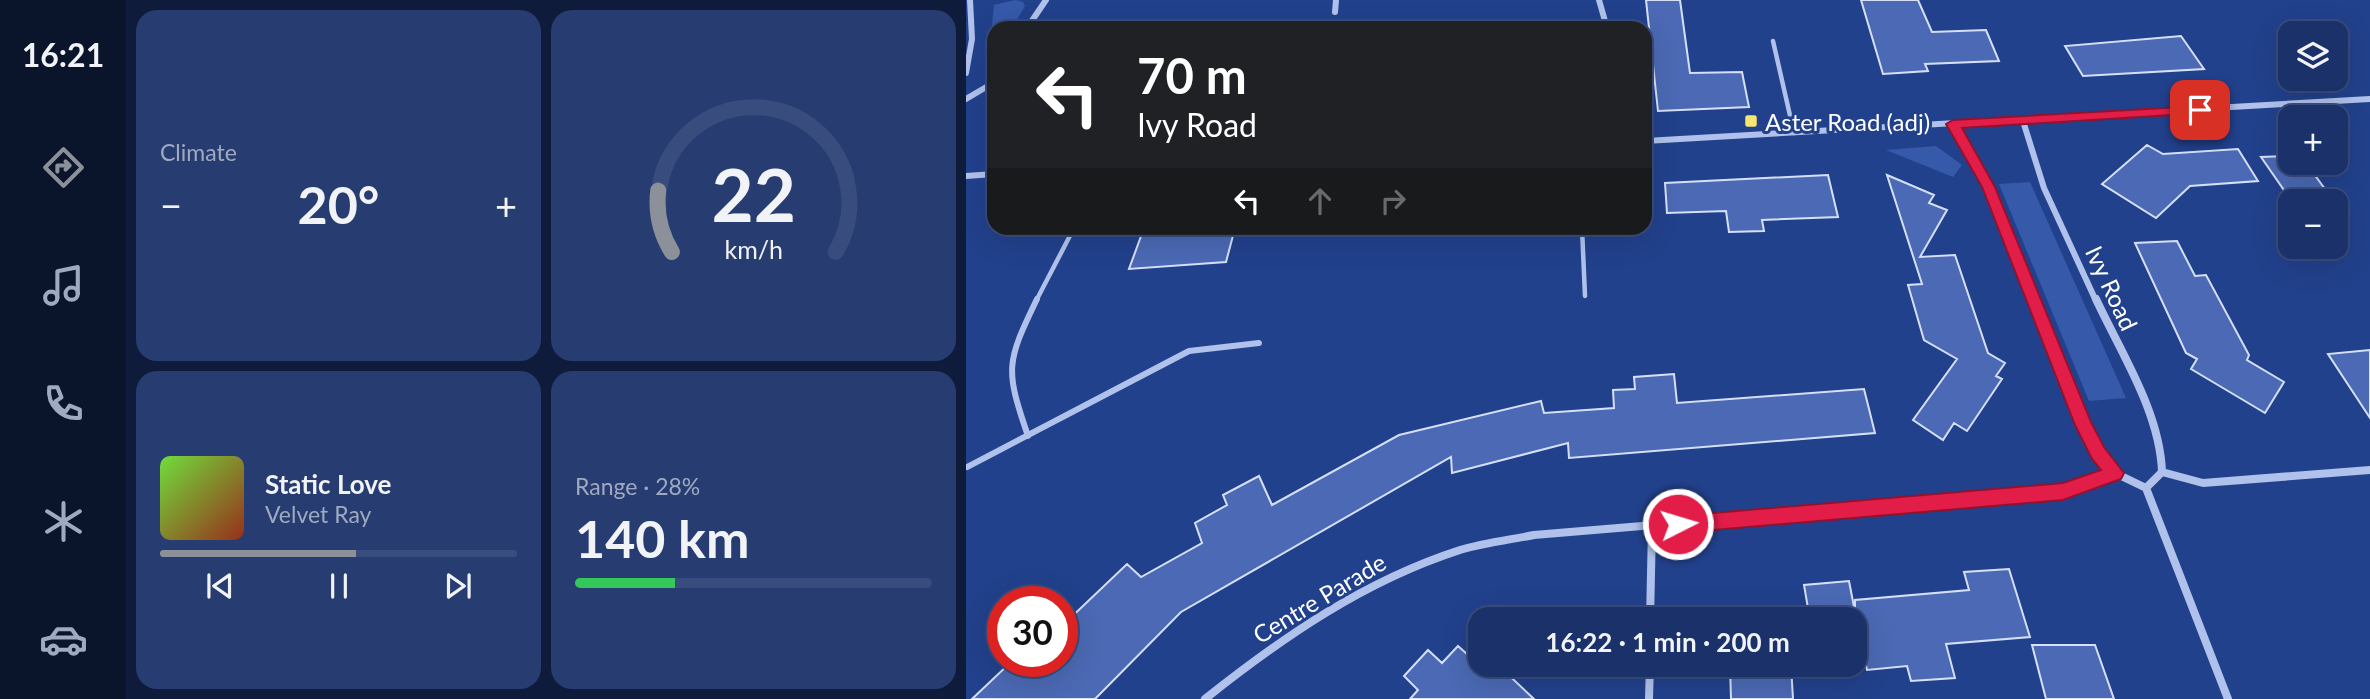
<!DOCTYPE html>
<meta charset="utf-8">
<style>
:root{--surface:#1a3169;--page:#273d71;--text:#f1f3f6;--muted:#9fa9c0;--line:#384c7d;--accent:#8c9099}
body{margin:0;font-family:Lato,sans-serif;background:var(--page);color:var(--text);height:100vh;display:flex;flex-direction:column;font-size:26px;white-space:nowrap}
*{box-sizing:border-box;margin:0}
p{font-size:23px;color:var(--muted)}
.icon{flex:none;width:38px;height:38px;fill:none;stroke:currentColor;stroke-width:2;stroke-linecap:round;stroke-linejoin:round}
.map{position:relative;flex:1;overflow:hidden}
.details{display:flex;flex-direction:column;gap:10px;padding:10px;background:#0e1b3a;width:840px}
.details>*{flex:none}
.top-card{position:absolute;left:21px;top:21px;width:665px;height:214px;border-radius:21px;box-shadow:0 7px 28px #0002,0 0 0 2px var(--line);background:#202124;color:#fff;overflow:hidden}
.tools{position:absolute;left:1312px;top:21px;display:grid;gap:14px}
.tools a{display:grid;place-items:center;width:70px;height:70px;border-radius:14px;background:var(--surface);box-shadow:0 7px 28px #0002,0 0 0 2px var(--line);font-size:35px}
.speed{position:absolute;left:21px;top:586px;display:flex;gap:14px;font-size:35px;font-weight:700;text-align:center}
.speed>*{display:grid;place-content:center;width:91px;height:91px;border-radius:50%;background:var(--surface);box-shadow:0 7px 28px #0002,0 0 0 2px var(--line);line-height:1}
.speed .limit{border:10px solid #d22;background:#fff;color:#111}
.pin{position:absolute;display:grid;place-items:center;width:60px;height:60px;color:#fff;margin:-30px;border-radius:14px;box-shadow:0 4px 10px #0006}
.me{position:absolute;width:77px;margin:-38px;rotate:85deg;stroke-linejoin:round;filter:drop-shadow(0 0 5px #0008)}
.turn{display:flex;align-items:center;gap:24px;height:147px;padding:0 35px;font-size:32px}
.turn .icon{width:91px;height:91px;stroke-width:2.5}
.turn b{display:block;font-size:49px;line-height:60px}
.lanes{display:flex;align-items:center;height:66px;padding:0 35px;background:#0003;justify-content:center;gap:35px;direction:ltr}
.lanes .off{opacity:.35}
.big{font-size:52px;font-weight:700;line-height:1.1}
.details .widget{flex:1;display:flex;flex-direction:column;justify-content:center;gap:10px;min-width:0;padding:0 24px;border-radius:21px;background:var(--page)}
.details .dial{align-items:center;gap:0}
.dial svg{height:182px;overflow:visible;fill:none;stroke:var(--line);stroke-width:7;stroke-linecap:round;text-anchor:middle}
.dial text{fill:var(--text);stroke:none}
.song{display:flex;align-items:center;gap:21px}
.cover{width:84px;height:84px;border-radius:10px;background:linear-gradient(135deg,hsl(100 70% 55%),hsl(10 70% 35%))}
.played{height:7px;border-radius:4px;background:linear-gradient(90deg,var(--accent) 55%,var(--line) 55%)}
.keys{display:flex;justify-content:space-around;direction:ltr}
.heat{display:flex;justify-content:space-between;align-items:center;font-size:38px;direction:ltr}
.charge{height:10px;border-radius:5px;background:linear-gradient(90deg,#34c759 28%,var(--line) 0)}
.details .tiles{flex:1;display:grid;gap:10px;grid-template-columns:repeat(2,1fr)}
.trip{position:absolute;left:502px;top:607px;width:399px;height:70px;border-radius:21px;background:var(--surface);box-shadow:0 7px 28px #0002,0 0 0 2px var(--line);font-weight:700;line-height:70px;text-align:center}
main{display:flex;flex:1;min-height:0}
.menu{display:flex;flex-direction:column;width:126px;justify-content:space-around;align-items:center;background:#0a142a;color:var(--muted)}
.menu .icon{width:49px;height:49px}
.menu .active{color:var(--accent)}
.menu b{font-size:32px;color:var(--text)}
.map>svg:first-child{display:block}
.green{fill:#3659aa}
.building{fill:#4b69b4;stroke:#d5e0f8;stroke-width:2}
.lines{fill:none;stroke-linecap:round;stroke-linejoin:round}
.service-far1{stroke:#b0c2eb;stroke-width:4.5}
.service{stroke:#b0c2eb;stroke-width:6}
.minor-far1{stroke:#b0c2eb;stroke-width:6}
.minor{stroke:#b0c2eb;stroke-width:8}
.route{fill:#e11d48;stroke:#92132f;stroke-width:2}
.poi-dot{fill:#f7e572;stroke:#22418c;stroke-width:2.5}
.labels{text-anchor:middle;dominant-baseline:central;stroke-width:6;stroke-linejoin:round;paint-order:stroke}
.poi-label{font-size:24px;fill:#fff;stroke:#22418c;text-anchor:start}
.street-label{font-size:24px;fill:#fff;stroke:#22418c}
</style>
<main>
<nav class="menu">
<b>16:21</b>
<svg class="icon active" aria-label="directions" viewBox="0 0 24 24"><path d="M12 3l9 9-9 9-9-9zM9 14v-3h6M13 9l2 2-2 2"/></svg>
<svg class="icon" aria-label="music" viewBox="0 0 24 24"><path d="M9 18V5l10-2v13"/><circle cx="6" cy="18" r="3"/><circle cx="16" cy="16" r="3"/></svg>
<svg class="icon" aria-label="phone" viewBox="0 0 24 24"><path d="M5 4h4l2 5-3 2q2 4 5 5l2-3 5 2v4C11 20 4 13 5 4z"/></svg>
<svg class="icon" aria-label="climate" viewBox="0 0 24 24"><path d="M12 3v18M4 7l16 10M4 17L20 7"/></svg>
<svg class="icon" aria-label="car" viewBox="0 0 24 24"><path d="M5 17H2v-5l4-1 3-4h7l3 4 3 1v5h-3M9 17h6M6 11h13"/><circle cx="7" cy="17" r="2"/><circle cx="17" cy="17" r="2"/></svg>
</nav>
<section class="details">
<div class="tiles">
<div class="widget"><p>Climate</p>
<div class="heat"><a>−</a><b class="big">20°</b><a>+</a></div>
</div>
<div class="widget dial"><svg viewBox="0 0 100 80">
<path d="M14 69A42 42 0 1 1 86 69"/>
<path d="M14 69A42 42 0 0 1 8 42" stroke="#8c9099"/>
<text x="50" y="56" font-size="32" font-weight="700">22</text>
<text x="50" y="72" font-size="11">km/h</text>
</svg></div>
<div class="widget">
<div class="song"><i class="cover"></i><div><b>Static Love</b><p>Velvet Ray</p></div></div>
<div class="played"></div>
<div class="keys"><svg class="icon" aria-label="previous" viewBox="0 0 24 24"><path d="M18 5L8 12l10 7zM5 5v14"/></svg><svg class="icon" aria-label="pause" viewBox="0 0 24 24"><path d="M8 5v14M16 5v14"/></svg><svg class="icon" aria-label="next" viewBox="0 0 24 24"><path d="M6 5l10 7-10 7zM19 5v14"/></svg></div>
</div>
<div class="widget"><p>Range · 28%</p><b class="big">140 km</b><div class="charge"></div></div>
</div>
</section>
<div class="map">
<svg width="1404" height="699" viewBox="0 0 1404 699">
<rect width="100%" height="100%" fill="#22418c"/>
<!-- green -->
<path class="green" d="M 49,0 L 57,2 L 59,6 L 46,28 L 28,28 L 28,47 L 24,46 L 28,5 Z
M 970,146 L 996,165 L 987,177 L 920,150 Z
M 1064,182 L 1160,398 L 1123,401 L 1033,184 Z"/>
<!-- building -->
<path class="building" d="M 680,0 L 714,0 L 724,73 L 776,72 L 783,107 L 692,111 Z
M 895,0 L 952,0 L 966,32 L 1020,30 L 1033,61 L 959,64 L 962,71 L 917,74 Z
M 1215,36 L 1238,69 L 1117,76 L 1099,46 Z
M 1181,145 L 1197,154 L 1272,149 L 1292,181 L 1224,186 L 1190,218 L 1136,184 Z
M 1325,156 L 1325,163 L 1340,163 L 1364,196 L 1324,199 L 1295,157 Z
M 862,175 L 872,217 L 796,220 L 798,231 L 763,232 L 760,211 L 701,213 L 699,183 Z
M 921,175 L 968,195 L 963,203 L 981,210 L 954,257 L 989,255 L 1022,353 L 1039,363 L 1030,376 L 1036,379 L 1001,431 L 988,423 L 977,440 L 947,420 L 991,359 L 958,340 L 942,285 L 956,284 Z
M 178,228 L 269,228 L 260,262 L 163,269 Z
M 1211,241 L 1229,276 L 1240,275 L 1283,355 L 1281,360 L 1318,382 L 1299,413 L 1225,369 L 1231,359 L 1220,353 L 1169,243 Z
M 1404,350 L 1404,418 L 1362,354 Z
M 708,374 L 711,403 L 898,389 L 909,433 L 603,458 L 602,443 L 486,473 L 485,457 L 215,612 L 129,699 L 6,699 L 45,662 L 96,662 L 96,626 L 161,564 L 175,577 L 236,543 L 229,523 L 261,505 L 257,495 L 293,476 L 306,505 L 433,435 L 575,401 L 578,413 L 648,408 L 647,390 L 669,389 L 668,377 Z
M 1043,569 L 1064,637 L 980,644 L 989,678 L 945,681 L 941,666 L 901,670 L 897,651 L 889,652 L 889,620 L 844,620 L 838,585 L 883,581 L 889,612 L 889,600 L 1003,590 L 998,572 Z
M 1066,645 L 1129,645 L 1148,699 L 1080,699 Z
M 492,646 L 511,663 L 514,659 L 514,665 L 532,665 L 568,699 L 444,699 L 452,690 L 438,676 L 462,650 L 476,663 Z
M 764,665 L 825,665 L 827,699 L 765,699 Z"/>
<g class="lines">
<!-- service-far1 -->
<path class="service-far1" d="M 807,41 L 828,133
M 616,228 L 619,296
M 70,301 L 108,228"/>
<!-- service -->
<path class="service" d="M 62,436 C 39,369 40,363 71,299
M 1,467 L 223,351 L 293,343"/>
<!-- minor-far1 -->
<path class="minor-far1" d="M 633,0 L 641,28
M 369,12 L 370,0
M 61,28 L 80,0
M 0,73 L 6,39 L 4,0
M 0,99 L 22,86 L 28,77
M 1057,121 L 1078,188 L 1130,301
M 987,124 L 1023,188 L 1069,301
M 679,141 L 1404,99
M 0,176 L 28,174"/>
<!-- minor -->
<path class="minor" d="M 1069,299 L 1132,453 L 1149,473 L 1180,488
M 1130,299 C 1155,353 1194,412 1196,472
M 1196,472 L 1237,483 L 1404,470
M 1180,488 L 1262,699
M 1180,488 L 1196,472
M 684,620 L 686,527
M 239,699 C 317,637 398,581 494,550 C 518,543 543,540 568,535 L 1097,491 L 1149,473
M 683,699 L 684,665"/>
</g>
<!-- route -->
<path class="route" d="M 1234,106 L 1240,110 L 1238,113 L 996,128 L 1029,187 L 1125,422 L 1138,447 L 1158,473 L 1155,479 L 1097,500 L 712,533 L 705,530 L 703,524 L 705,518 L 712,516 L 1097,483 L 1135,470 L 1126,459 L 1109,425 L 1016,187 L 980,124 L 987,120 Z"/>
<!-- markers -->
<rect class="poi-dot" x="778" y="114" width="14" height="14" rx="3.5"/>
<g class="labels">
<!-- poi labels -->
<g class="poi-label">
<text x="799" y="121">Aster Road (adj)</text>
</g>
<!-- street labels -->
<g class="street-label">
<text transform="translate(1146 288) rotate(65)">Ivy Road</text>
<text transform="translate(353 598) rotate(-31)">Centre Parade</text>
</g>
</g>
</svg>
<div class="tools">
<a><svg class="icon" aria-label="layers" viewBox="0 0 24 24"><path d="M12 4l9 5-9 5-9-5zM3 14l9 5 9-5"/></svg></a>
<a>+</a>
<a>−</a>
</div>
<div class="speed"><div class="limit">30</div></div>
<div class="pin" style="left:1234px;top:110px;background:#d93025"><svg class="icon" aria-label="arrive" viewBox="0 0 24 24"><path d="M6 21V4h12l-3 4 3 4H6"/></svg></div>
<svg class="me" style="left:712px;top:524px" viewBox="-20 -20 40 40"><circle r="17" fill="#e11d48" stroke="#fff" stroke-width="3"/><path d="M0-11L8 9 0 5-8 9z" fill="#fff"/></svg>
<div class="trip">16:22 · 1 min · 200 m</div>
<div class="top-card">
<div class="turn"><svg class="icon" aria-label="left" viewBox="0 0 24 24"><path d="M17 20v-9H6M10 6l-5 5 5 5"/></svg><div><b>70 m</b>Ivy Road</div></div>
<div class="lanes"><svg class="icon" aria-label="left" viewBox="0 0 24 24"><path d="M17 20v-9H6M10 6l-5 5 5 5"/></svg><svg class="icon off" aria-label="ahead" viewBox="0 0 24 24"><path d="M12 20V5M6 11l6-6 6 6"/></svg><svg class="icon off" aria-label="right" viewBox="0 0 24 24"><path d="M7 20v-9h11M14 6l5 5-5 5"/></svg></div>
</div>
</div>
</main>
